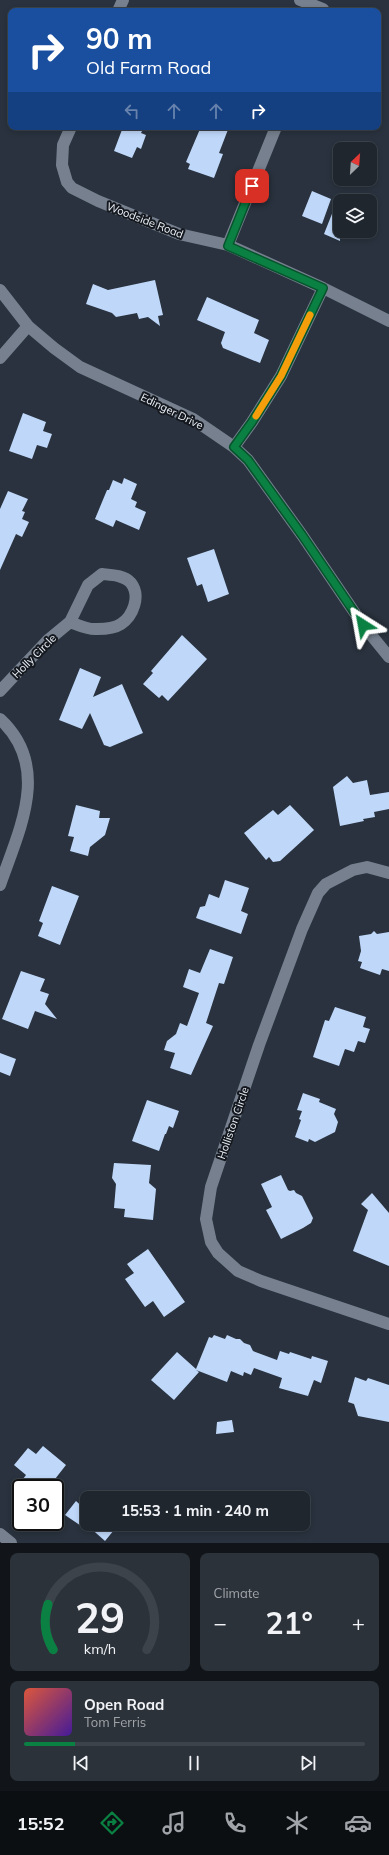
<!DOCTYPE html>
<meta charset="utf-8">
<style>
:root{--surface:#1f262e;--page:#2c323a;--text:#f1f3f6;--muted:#a1a5aa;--line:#3c434a;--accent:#0b8043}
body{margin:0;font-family:Mulish,sans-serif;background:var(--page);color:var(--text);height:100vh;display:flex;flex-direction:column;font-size:15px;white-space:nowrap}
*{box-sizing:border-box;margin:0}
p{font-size:13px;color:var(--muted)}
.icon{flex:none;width:22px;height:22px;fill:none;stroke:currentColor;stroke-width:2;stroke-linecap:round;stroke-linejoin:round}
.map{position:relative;height:1543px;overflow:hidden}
.drawer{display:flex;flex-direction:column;gap:10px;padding:10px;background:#111519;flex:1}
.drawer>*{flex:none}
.banner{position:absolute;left:8px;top:8px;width:373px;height:122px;border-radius:8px;box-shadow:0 2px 6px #0003,0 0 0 1px var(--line);background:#1a4fa0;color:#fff;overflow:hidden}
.needle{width:26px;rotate:25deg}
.fabs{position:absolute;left:333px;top:142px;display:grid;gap:8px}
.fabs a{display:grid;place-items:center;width:44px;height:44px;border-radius:8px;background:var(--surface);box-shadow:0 2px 6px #0003,0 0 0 1px var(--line);font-size:20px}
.speed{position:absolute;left:12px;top:1479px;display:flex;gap:8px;font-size:20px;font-weight:700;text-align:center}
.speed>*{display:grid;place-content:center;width:52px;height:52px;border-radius:50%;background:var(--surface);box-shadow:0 2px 6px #0003,0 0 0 1px var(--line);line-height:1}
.speed .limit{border:2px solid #111;border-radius:6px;background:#fff;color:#111}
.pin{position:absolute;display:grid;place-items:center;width:34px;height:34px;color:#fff;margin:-17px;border-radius:8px;box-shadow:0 2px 6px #0006}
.me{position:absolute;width:44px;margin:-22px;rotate:326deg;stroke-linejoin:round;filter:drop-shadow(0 0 3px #0008)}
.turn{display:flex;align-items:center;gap:14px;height:84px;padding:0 12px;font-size:18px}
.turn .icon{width:52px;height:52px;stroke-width:2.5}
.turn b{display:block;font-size:28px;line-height:34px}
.lanes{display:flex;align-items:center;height:38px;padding:0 12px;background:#0003;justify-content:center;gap:20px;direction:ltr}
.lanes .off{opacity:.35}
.big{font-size:30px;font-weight:700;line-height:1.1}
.drawer .widget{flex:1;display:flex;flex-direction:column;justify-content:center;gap:6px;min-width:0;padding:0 14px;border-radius:8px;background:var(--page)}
.drawer .dial{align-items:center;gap:0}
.dial svg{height:104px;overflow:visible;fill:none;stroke:var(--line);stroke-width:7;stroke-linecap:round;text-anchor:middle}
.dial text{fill:var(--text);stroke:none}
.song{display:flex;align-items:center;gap:12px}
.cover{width:48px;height:48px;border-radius:6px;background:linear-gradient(135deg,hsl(10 70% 55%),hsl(260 70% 35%))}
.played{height:4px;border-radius:2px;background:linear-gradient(90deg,var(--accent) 15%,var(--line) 15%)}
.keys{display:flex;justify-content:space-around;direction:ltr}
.heat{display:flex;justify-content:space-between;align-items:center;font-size:22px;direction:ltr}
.drawer .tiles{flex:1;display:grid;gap:10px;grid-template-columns:1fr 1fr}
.widget:last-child{grid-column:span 2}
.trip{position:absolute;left:80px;top:1491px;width:230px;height:40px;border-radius:8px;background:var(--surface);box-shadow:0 2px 6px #0003,0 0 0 1px var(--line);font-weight:700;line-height:40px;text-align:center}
.tab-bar{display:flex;height:64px;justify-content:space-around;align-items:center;background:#0c0f12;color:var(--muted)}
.tab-bar .icon{width:28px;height:28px}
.tab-bar .selected{color:var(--accent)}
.tab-bar b{font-size:18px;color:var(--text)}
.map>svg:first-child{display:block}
.building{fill:#bfd8fa}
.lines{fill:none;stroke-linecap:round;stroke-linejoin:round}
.minor{stroke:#76808f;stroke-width:12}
.tertiary{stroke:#76808f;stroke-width:12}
.route-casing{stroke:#07532c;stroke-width:10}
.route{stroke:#0b8043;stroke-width:7}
.slow{stroke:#f59e0b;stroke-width:7}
.labels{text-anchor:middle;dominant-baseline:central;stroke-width:4;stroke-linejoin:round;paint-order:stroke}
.street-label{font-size:11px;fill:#eaf0f8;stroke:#15191f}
</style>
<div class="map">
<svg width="389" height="1543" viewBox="0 0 389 1543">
<rect width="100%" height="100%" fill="#29323e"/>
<!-- building -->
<path class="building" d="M 123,127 L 144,127 L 141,133 L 146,135 L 141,149 L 137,147 L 132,158 L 114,151 Z
M 207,127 L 229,127 L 219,153 L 223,154 L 214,178 L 188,169 L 190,164 L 186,162 L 200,129 L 205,131 Z
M 312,191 L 331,199 L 322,224 L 302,216 Z
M 339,196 L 340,197 L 340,241 L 324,234 Z
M 155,280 L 163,315 L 158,316 L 160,326 L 148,317 L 139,319 L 137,313 L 116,317 L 112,313 L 86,304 L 93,284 L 108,290 Z
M 207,297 L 259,320 L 254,333 L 269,340 L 260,363 L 223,348 L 221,343 L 225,332 L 197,320 Z
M 23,413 L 46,422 L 43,431 L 52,434 L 47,448 L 37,445 L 32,459 L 9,451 Z
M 124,478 L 137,484 L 131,499 L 137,502 L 135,507 L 146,512 L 139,530 L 116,520 L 113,527 L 95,519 L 107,490 L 109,490 L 113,480 L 122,484 Z
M 8,491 L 28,499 L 22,511 L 25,512 L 22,519 L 29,522 L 22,537 L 16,534 L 0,570 L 0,509 Z
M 214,549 L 229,594 L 208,602 L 202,584 L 197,586 L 187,558 Z
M 182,635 L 207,659 L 168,701 L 162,695 L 159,698 L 143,684 L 153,673 L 151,671 Z
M 80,668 L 101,677 L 93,697 L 122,684 L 143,733 L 110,747 L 104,745 L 90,713 L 82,729 L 59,720 Z
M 347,776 L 353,783 L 367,780 L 370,795 L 389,792 L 389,809 L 374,812 L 375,817 L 363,819 L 364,821 L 340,826 L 333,787 Z
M 76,805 L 100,811 L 99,818 L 110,818 L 105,835 L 90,847 L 88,856 L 70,851 L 74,837 L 68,836 Z
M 290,805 L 314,830 L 280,861 L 273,862 L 269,857 L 266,860 L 244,833 L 273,810 L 278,815 Z
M 225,880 L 249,888 L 241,911 L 248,914 L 241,934 L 196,918 L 200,907 L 205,906 L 209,894 L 219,898 Z
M 52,886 L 79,896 L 60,945 L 38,936 L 43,923 L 39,921 Z
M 374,931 L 377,934 L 389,932 L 389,971 L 382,969 L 380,975 L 360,968 L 362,962 L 358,961 L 361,951 L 359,936 L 371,934 Z
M 210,949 L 233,957 L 224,984 L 219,983 L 206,1023 L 213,1026 L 191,1075 L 170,1068 L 175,1053 L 164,1050 L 167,1041 L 176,1034 L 180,1023 L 187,1026 L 199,993 L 183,987 L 189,969 L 200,973 Z
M 21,971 L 45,979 L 40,991 L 49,994 L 45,1004 L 57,1019 L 35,1011 L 28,1029 L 2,1019 Z
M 335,1007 L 366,1017 L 363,1027 L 370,1029 L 365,1043 L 358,1041 L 354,1052 L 345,1049 L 339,1066 L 313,1057 L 325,1020 L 329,1021 Z
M 0,1053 L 16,1059 L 10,1076 L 0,1072 Z
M 303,1093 L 320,1099 L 319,1102 L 336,1109 L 334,1114 L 338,1122 L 335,1132 L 315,1142 L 309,1139 L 308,1142 L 295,1137 L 301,1120 L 299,1119 L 302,1111 L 297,1110 Z
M 147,1100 L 179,1111 L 173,1128 L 169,1126 L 166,1134 L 165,1134 L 159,1151 L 132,1141 Z
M 114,1163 L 151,1165 L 149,1183 L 156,1189 L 153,1220 L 124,1217 L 125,1209 L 114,1208 L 116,1184 L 112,1178 Z
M 281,1175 L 288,1190 L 290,1191 L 294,1190 L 296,1193 L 302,1196 L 313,1218 L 311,1223 L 303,1228 L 281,1239 L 266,1210 L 272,1207 L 261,1184 Z
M 372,1193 L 389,1213 L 389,1266 L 353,1251 L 368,1210 L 361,1204 Z
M 148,1249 L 185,1302 L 164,1317 L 153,1301 L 145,1307 L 125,1279 L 134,1273 L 127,1264 Z
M 214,1335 L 225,1339 L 227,1335 L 236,1339 L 240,1339 L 244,1343 L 250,1345 L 253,1351 L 277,1360 L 280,1351 L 289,1354 L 290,1352 L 311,1359 L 312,1356 L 328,1361 L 321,1383 L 314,1380 L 308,1396 L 279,1388 L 282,1378 L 254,1368 L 251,1375 L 244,1372 L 243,1376 L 231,1371 L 227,1382 L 196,1370 L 199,1372 L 174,1400 L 151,1380 L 177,1352 L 196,1369 L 209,1337 L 212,1338 Z
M 355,1377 L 366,1381 L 368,1378 L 389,1385 L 389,1422 L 358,1416 L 354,1404 L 348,1402 Z
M 232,1420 L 234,1432 L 216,1434 L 217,1422 Z
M 43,1446 L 66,1465 L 48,1488 L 34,1488 L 23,1479 L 26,1475 L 14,1465 L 28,1448 L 36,1454 Z
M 76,1501 L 87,1511 L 87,1524 L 119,1524 L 105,1541 L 87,1525 L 87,1530 L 65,1515 Z"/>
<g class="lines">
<!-- minor -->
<path class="minor" d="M 300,0 L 323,9
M 118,11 L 123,0
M 71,127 L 63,145 L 62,165 L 67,182 L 72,188 L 98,201 L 179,234 L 228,245 L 323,288 L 389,321
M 228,245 L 276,127
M 0,290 L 28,326 L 54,348 L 80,367 L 193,419 L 234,447 L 248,460 L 302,535 L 363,625 L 389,657
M 0,358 L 28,326
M 234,447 L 252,422 L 281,376 L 323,288
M 102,574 C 111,575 124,575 131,583 C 141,596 133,616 121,624 C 115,628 103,629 97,629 C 88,630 78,625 70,622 L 88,585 Z
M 0,691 L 47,641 L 70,622
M 0,719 C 52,767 19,830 0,885
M 389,873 L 367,867 L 353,870 L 326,884 L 318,893 L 302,929 L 259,1045 L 211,1187 L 206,1219 L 211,1242 L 218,1253 L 238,1271 L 261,1281 L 389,1324"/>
<!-- tertiary -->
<path class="tertiary" d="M 0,1534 L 11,1543"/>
</g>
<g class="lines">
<defs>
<path id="route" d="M 252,186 L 228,246 L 323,288 L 281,376 L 252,422 L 234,447 L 248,460 L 302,535 L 363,625"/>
</defs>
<!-- route casing -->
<use href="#route" class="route-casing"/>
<!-- route -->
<use href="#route" class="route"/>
<!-- slow -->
<path class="slow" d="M 256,416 L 281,376 L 310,315"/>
</g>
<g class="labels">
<!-- street labels -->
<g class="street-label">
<text transform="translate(145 220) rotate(21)">Woodside Road</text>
<text transform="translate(172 411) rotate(26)">Edinger Drive</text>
<text transform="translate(34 656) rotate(-45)">Holly Circle</text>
<text transform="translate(233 1123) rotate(-71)">Holliston Circle</text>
</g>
</g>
</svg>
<div class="fabs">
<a><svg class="needle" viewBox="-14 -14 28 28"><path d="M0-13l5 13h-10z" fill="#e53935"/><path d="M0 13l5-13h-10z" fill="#a1a5aa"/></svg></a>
<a><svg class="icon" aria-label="layers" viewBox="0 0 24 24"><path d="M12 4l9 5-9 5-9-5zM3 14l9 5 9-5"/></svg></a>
</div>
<div class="speed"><div class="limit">30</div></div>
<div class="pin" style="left:252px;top:186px;background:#d93025"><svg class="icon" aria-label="arrive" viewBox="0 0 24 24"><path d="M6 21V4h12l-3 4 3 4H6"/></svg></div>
<svg class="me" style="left:363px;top:625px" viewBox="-20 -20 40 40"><path d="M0-17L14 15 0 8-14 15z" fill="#0b8043" stroke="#fff" stroke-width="4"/></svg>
<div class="trip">15:53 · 1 min · 240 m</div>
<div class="banner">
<div class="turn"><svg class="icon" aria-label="right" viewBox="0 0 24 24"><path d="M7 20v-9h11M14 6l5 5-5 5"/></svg><div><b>90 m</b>Old Farm Road</div></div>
<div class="lanes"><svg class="icon off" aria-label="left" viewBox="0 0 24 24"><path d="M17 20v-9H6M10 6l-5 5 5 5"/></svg><svg class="icon off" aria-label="ahead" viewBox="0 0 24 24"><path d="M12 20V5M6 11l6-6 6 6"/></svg><svg class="icon off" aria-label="ahead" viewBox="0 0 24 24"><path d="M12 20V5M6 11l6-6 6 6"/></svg><svg class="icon" aria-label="right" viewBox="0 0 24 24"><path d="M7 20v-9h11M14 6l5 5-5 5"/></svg></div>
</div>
</div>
<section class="drawer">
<div class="tiles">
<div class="widget dial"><svg viewBox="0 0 100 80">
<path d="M14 69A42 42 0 1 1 86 69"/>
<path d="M14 69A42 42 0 0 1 10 34" stroke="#0b8043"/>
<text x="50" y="56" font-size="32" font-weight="700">29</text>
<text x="50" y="72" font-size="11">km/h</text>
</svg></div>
<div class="widget"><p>Climate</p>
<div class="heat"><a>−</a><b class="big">21°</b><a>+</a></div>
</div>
<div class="widget">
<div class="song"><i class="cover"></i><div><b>Open Road</b><p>Tom Ferris</p></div></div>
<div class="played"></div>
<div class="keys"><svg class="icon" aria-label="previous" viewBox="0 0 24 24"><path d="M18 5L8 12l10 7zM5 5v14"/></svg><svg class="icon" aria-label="pause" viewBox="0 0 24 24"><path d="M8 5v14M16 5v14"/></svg><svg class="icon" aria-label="next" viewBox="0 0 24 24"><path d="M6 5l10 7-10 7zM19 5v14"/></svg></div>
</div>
</div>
</section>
<nav class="tab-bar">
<b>15:52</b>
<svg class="icon selected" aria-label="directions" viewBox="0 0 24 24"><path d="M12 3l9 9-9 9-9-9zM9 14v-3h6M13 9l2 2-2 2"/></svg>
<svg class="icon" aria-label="music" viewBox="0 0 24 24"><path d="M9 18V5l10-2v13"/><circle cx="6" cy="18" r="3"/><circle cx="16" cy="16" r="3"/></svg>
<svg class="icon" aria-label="phone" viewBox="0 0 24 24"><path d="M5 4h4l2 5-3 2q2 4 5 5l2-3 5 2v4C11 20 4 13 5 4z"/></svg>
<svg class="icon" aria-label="climate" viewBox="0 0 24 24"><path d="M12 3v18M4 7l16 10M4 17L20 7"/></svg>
<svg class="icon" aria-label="car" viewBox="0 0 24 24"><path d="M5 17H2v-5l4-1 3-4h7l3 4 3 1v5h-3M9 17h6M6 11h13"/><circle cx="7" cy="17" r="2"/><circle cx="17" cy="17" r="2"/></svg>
</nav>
